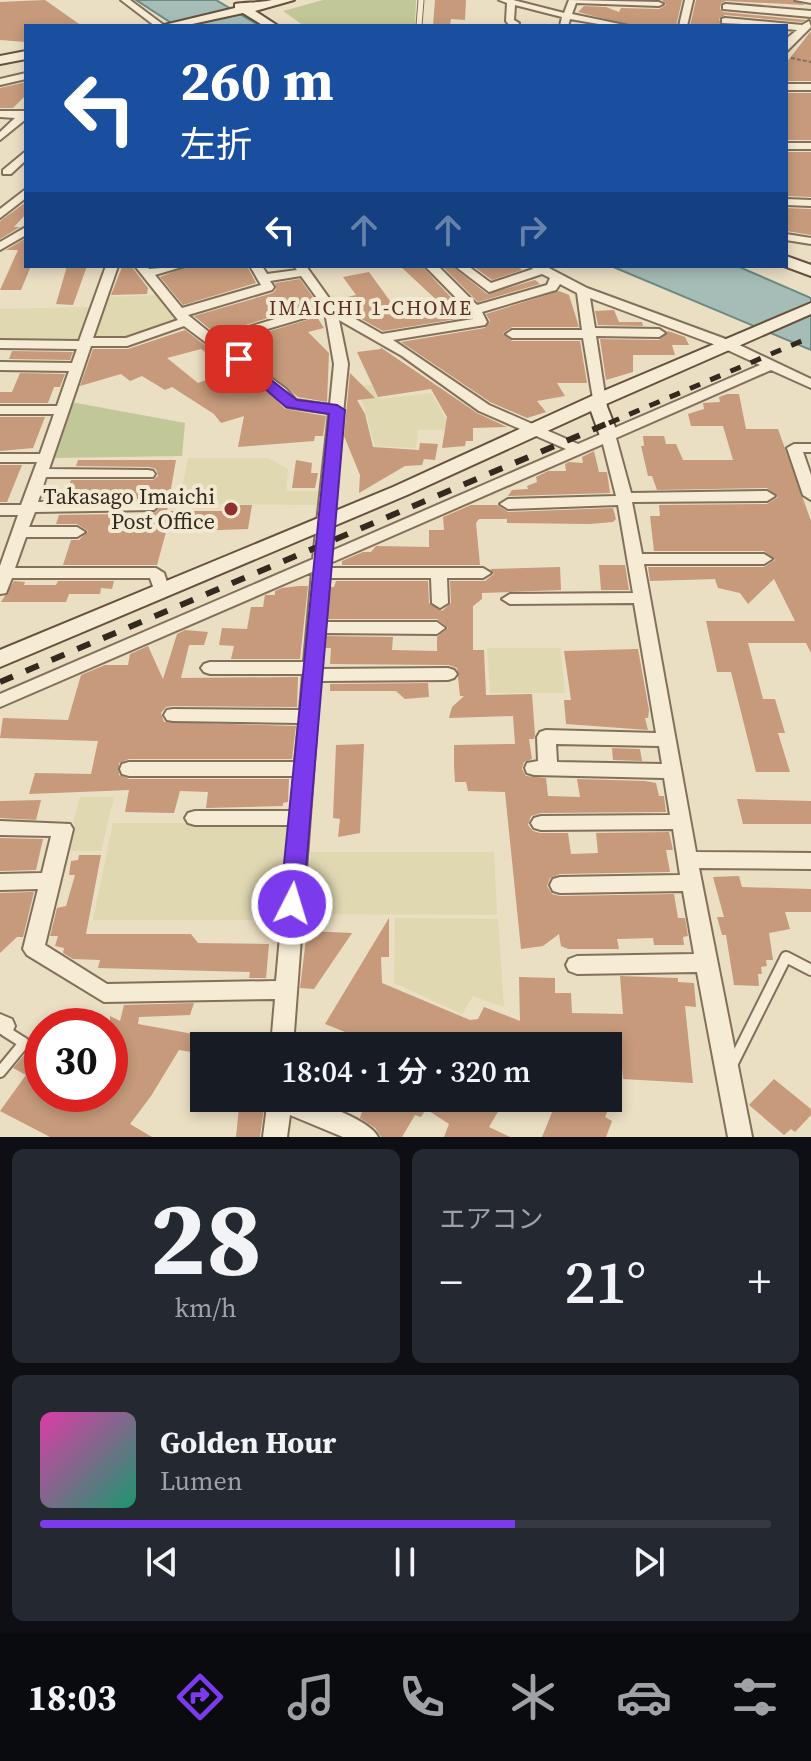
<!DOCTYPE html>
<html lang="ja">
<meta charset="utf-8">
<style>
:root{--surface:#171b24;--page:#242831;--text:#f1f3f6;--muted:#9ea1a6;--line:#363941;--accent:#7c3aed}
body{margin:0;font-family:"Source Serif 4","Noto Sans JP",serif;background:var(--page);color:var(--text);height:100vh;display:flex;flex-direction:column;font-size:30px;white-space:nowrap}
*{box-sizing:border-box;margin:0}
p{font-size:26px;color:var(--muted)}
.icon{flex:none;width:44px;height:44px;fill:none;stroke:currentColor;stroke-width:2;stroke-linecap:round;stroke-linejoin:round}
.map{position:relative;height:1137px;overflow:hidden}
.sheet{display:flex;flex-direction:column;gap:12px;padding:12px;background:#0d0f14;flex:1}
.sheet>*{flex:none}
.top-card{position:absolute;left:24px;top:24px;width:764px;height:244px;border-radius:0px;box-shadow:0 4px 12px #0003;background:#1a4fa0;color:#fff;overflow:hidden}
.speed{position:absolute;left:24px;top:1008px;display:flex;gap:16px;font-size:40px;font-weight:700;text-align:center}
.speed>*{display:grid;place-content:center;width:104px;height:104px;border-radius:50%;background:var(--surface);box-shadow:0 4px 12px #0003;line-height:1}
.speed .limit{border:12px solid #d22;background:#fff;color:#111}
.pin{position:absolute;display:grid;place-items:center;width:68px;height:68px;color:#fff;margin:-34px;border-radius:16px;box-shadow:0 4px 12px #0006}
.me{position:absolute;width:88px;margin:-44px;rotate:5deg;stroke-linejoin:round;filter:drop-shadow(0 0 6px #0008)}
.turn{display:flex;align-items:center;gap:28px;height:168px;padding:0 24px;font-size:36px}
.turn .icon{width:104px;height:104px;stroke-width:2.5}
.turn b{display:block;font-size:56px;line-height:68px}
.lanes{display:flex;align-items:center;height:76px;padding:0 24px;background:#0003;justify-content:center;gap:40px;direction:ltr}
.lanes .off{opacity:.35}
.big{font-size:60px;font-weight:600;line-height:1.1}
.sheet .widget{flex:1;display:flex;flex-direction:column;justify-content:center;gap:12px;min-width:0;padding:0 28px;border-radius:12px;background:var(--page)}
.sheet .dial{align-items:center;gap:0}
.dial b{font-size:104px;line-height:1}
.song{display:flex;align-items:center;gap:24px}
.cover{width:96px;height:96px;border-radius:12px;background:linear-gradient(135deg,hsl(320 70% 55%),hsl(160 70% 35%))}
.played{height:8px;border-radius:4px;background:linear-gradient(90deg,var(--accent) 65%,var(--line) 65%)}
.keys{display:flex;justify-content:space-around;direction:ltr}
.heat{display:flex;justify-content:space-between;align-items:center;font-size:44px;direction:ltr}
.sheet .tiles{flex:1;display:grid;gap:12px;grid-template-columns:1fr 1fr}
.widget:last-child{grid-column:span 2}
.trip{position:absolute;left:190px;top:1032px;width:432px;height:80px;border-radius:0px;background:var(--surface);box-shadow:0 4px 12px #0003;font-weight:600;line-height:80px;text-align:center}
.tabs{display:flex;height:128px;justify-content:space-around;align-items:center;background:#090b0e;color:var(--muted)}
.tabs .icon{width:56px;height:56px}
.tabs .on{color:var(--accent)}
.tabs b{font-size:36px;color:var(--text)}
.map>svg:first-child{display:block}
.farmland{fill:#dfd8b1}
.green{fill:#c2c798}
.water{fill:#a5bdb6;stroke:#6c8b83;stroke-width:2}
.building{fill:#c69a7b;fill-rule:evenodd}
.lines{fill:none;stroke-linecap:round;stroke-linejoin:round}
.lane-far1-casing{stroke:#83705b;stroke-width:7}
.lane-casing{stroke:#83705b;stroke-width:14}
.street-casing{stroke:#83705b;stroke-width:4}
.secondary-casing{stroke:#65513e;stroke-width:4}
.path{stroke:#83705b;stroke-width:2;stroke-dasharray:4 2;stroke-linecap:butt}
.lane-far1{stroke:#f6ecd5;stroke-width:5}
.lane{stroke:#f6ecd5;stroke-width:10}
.street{fill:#f6ecd5;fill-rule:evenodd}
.secondary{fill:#f6ecd5;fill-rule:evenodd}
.rail-far1{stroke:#34291e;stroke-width:5;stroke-dasharray:11 11;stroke-linecap:butt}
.rail{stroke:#34291e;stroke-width:6;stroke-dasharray:14 14;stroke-linecap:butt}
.route{fill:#7c3aed;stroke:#51269a;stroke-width:2}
.poi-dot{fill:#8d3031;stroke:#f2e9d2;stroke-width:3}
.labels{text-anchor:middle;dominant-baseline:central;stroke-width:8;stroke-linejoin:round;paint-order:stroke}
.far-neighbourhood-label{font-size:20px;letter-spacing:2px;fill:#5d2d21;stroke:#f2e9d2}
.poi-label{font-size:22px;fill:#34291e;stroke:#f2e9d2;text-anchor:end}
</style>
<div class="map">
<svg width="811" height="1137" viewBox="0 0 811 1137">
<rect width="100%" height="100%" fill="#eadec3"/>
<!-- farmland -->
<path class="farmland" d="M 158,295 L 179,317 L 175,322 L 126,340 L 97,339 L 94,335 L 108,297 Z
M 91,307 L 78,341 L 74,343 L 0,343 L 0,309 Z
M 374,385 L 380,399 L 431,393 L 453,430 L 418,430 L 416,448 L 375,446 L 363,403 L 352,386 Z
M 188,458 L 268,458 L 288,469 L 286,491 L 323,491 L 322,505 L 179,504 Z
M 487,648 L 560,648 L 565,693 L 490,693 Z
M 80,797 L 114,797 L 101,851 L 66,851 Z
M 113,823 L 293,823 L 285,920 L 93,920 Z
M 311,852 L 494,852 L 497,915 L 306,914 Z
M 395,918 L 498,919 L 504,1007 L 473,996 L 462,1014 L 394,983 Z"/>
<!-- green -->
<path class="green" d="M 323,0 L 416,0 L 415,26 L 304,26 L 283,11 Z
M 71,402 L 185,423 L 182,456 L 53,458 Z"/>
<!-- water -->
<path class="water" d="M 136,0 L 216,0 L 260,26 L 176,26 Z
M 611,266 L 737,266 L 811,298 L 811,350 Z"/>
<!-- building -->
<path class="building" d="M 45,0 L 82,26 L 26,26 L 26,42 L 0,40 L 0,2 Z
M 435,0 L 466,0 L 465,20 L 451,19 L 450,26 L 433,26 Z
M 662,0 L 682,0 L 676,26 L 632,26 L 578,12 L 584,6 L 606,7 L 619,12 L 621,8 L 659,9 L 666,5 Z
M 696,0 L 792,0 L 806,5 L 726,1 L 721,3 L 720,9 L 723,12 L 806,20 L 801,22 L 725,15 L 719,19 L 722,26 L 690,26 Z
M 811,31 L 811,81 L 786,81 L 786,63 Z
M 26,82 L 26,95 L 13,108 L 0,108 L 0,88 Z
M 786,93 L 811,93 L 811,140 L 786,140 Z
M 786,152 L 811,152 L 811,197 L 786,196 Z
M 26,202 L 26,214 L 14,227 L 20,227 L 0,239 L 0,221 Z
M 786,208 L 811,209 L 811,235 L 786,231 Z
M 26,238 L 26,266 L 31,266 L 21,290 L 0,290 L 18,250 L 6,250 Z
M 67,266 L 87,266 L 73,305 L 56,304 Z
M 188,266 L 247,266 L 256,283 L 183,305 L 160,277 Z
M 400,266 L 422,266 L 469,317 L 383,331 L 356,316 L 343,298 L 356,295 L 343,277 L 369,272 L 398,312 L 443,306 Z
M 442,266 L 452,266 L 487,294 L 535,280 L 540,284 L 478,302 Z
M 473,266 L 517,266 L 522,270 L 492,280 Z
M 122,267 L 132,267 L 148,288 L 147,294 L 111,295 Z
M 300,279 L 317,303 L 216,334 L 194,316 L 273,293 L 276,289 L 275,283 Z
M 559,291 L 569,295 L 579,327 L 512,327 L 503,333 L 512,341 L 580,341 L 587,383 L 557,383 L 565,396 L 537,401 L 546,412 L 527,418 L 490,402 L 401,342 L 485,328 L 490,321 L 486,314 Z
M 595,311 L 614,310 L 619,322 L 642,322 L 643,326 L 598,325 Z
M 317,317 L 324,328 L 308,332 L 329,353 L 327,402 L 298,397 L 230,343 Z
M 185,330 L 274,397 L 285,409 L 326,416 L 323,436 L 315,436 L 314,441 L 238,447 L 244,416 L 221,423 L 214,414 L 172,387 L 165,390 L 142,376 L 130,381 L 121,374 L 80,386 L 93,349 L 128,349 ZM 201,349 L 231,370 L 198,383 L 167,358 Z
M 668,331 L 685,337 L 689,345 L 672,345 L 675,355 L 633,355 L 633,372 L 606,380 L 600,339 L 659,340 Z
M 380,347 L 477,413 L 507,427 L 473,428 L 473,441 L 466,441 L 465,446 L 442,448 L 447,417 L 431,389 L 378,397 L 357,352 L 381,349 Z
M 12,351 L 73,352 L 70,360 L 9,359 Z
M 20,373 L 65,374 L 60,387 L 54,387 L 48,403 L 0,403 L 0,392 L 12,392 Z
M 350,373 L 375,398 L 357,400 L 365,414 L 373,447 L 419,450 L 420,443 L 438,444 L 435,460 L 424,459 L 422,465 L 405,466 L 359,493 L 360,475 L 344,436 Z
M 727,394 L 739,394 L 746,429 L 778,429 L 811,521 L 811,653 L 806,643 L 748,643 L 763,699 L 775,699 L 785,733 L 778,733 L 790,772 L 756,772 L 731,672 L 717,672 L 706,621 L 795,621 L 774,579 L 748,604 L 740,593 L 718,588 L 715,579 L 650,581 L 648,567 L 764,567 L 775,560 L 764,551 L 654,551 L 650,516 L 660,516 L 659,505 L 767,504 L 778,497 L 767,488 L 657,490 L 652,476 L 648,476 L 641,446 L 644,446 L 643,436 L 664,436 L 666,444 L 676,444 L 683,460 L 733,460 L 723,426 L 691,426 L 688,414 L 704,409 L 703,403 L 720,402 L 719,397 Z
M 0,417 L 45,417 L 33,448 L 0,451 Z
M 594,451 L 599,472 L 607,472 L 610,493 L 508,496 L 512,490 L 528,489 L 527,486 L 537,482 L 536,477 L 548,471 L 566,471 L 565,464 L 569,462 L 583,463 L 582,457 Z
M 78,460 L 176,460 L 167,511 L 225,511 L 226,505 L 252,505 L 248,529 L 166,532 L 157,565 L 63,565 L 71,540 L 79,540 L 88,531 L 77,524 L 56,524 L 59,515 L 118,514 L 114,531 L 145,531 L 150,513 L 156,512 L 160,507 L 149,499 L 64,499 L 71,480 L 153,480 L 158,476 L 156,469 L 149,467 L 76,466 Z
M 296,460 L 312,463 L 311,473 L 318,473 L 315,488 L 292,488 Z
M 0,465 L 22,465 L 7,502 L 0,502 Z
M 471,505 L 497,505 L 508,512 L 613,508 L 616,519 L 613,522 L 590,524 L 507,523 L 507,519 L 479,519 L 476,523 L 480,565 L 342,565 L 342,561 L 363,552 L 371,552 L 376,546 L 429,547 L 429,530 L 444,530 L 443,517 Z
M 599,565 L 625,565 L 629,590 L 601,590 Z
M 560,567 L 561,590 L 482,593 L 482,599 L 473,606 L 473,650 L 484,650 L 486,695 L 532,694 L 535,735 L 534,739 L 529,739 L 532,759 L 524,762 L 522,769 L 526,776 L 546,778 L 548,796 L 580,797 L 577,779 L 645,781 L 656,783 L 659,796 L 664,796 L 666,812 L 541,813 L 531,816 L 528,825 L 533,831 L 540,833 L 568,833 L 571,854 L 598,853 L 596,833 L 669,832 L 673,850 L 666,850 L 670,872 L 560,874 L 550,878 L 547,886 L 552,894 L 560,896 L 674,894 L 678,918 L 685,918 L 688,936 L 683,937 L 684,945 L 654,945 L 653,938 L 617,939 L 619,949 L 568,949 L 561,946 L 559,934 L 543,946 L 521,949 L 505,792 L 468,791 L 466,782 L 455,782 L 454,765 L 454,745 L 515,744 L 513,716 L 449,718 L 452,707 L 464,696 L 460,696 L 457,668 L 449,665 L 330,664 L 331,648 L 325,648 L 326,636 L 393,637 L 392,650 L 437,651 L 437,637 L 448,628 L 437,619 L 327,619 L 329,587 L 334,587 L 336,581 L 428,581 L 429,603 L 442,611 L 451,603 L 450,581 L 485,581 L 494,574 L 490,569 Z
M 14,581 L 25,582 L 24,585 L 56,585 L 58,581 L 114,581 L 112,589 L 101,588 L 100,594 L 69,594 L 66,602 L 1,602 Z
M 299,586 L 308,586 L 300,659 L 231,659 L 234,646 L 219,645 L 222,628 L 247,629 L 251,607 L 263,607 L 265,595 L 275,595 L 275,591 L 282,588 Z
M 185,630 L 208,632 L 204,645 L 189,645 L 181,678 L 298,677 L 297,707 L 172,706 L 166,707 L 161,713 L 164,722 L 296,726 L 292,759 L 129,759 L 119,763 L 119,775 L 129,779 L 289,779 L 288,802 L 283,803 L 283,806 L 206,808 L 208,792 L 180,791 L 174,813 L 125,812 L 129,790 L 29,794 L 35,773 L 91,774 L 98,741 L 0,738 L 3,718 L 68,720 L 81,675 L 105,665 L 128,665 L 130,654 L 148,646 L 163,679 L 177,634 Z
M 638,649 L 649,710 L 648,718 L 645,718 L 648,730 L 566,724 L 564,700 L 571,700 L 564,651 Z
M 428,683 L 429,697 L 405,699 L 396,691 L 330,691 L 330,684 Z
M 364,744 L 360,833 L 338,837 L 340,819 L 333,818 L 336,745 Z
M 612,748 L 640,749 L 642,761 L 613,760 Z
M 737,799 L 811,801 L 811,824 L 743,824 Z
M 41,800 L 36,820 L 0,818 L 0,801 Z
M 0,838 L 43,839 L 36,870 L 0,871 Z
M 79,855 L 101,855 L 86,934 L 191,934 L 198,943 L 269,944 L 266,978 L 249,978 L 250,972 L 98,968 L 100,960 L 73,959 L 63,953 L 64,948 L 55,946 L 58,936 L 50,936 L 57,908 L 66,906 L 75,875 L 69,875 L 71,861 L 78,860 Z
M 739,876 L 742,887 L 811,889 L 811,912 L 785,912 L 790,929 L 769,933 L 773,960 L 766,960 L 767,966 L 761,967 L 762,974 L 758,974 L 759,986 L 734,985 L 726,935 L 722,935 L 717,917 L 724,917 L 713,877 Z
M 31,892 L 34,892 L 23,937 L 17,937 L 0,953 L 0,893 Z
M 389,918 L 389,957 L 381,957 L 382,983 L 470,1020 L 478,1019 L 484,1007 L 520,1021 L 519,977 L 555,978 L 555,993 L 571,993 L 572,1013 L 623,1014 L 620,976 L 678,978 L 678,982 L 694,983 L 696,1007 L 685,1006 L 693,1083 L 623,1079 L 620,1046 L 582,1044 L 581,1037 L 537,1035 L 532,1046 L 352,1046 L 355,1036 L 325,1024 Z
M 307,931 L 352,933 L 314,989 L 300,988 Z
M 194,1003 L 190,1015 L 139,1017 L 138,1024 L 204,1036 L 204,1054 L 179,1050 L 151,1096 L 130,1124 L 152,1137 L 50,1137 L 0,1111 L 26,1075 L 13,1068 L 26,1053 L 38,1060 L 42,1054 L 42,1094 L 110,1094 L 110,1026 L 69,1026 L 81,1011 L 110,1022 L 110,1016 L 120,1021 L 124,1005 Z
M 774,1079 L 811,1109 L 811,1115 L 795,1132 L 791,1129 L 784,1135 L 749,1105 Z
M 366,1098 L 506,1098 L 489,1127 L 510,1137 L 444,1137 L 449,1124 L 426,1109 L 421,1117 L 415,1115 L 402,1137 L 381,1137 L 375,1128 L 360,1118 Z
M 567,1098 L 613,1098 L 605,1117 L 612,1121 L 606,1137 L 542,1137 L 555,1105 L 562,1108 Z
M 239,1107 L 264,1108 L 260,1137 L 236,1137 Z"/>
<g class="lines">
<defs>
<path id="lane-far1" d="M 419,26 L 421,0"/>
<path id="lane" d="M 732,1065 L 786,957 L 811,970
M 0,1072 L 24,1043 L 5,1031 L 4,1026"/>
<path id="street" d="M 121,0 L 130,0 L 165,26 L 155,26 Z
M 499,0 L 513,0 L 564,13 L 569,0 L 659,2 L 663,4 L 659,6 L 576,3 L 572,14 L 629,26 L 610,26 L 570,19 L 568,26 L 560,26 L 562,17 L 515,5 L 514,20 L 519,23 L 518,26 L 510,26 L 506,21 L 507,3 Z
M 685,0 L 693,0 L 687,26 L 679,26 Z
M 795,0 L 811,0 L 811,3 Z
M 726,4 L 811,11 L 811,17 L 723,9 L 723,5 Z
M 725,18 L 802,25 L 809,21 L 811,27 L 786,52 L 786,39 L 797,30 L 786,29 L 786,26 L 722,23 L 722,19 Z
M 26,73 L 26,79 L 0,85 L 0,79 Z
M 786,84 L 811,84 L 811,90 L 786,90 Z
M 0,111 L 26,111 L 26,119 L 0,140 L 0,132 L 15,118 L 0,117 Z
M 786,143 L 811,143 L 811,149 L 786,149 Z
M 26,151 L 26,160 L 11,174 L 3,174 L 3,170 Z
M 26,189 L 26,198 L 0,218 L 0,209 Z
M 786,199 L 811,200 L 811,206 L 786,205 Z
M 26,227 L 26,235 L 0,250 L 0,242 Z
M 786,234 L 811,238 L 811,244 L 786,240 Z
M 106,266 L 118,266 L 93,338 L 126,338 L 178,320 L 135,266 L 147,266 L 149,269 L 185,266 L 155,275 L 182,308 L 261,285 L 250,266 L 262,266 L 267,274 L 297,270 L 294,266 L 306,266 L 336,308 L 382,334 L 473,319 L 470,312 L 425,266 L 438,266 L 477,305 L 547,285 L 550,278 L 542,274 L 489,292 L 455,266 L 468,266 L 491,283 L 533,269 L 530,266 L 545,266 L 587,288 L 731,341 L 811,379 L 811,388 L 771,370 L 616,438 L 631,493 L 767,491 L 775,496 L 767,501 L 632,502 L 642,554 L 764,554 L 772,559 L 764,564 L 644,564 L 696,852 L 811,853 L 811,869 L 699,868 L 752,1137 L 728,1137 L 697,972 L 577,974 L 569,971 L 566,965 L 569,959 L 577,956 L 694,954 L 683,891 L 560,893 L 553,891 L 550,885 L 553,879 L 560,877 L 680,875 L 673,829 L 541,830 L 534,828 L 531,823 L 534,818 L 541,816 L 670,815 L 664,778 L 534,775 L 527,773 L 525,768 L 527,763 L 538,761 L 537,737 L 540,732 L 546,730 L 656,733 L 634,603 L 510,604 L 502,599 L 510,594 L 633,593 L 618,505 L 508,509 L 500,504 L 508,499 L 616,496 L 603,444 L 328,564 L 328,568 L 483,568 L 491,573 L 483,578 L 447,578 L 448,603 L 440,608 L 432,603 L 431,578 L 327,578 L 324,622 L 437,622 L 445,628 L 437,634 L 323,633 L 321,669 L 448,668 L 454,670 L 457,674 L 454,678 L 448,680 L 320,681 L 293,1046 L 271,1046 L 275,999 L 104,1002 L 27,955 L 23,949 L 38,889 L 0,890 L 0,874 L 42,873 L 51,836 L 0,835 L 0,821 L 70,824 L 73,829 L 45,945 L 107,984 L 276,981 L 290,825 L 195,825 L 188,823 L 185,818 L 188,813 L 195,811 L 291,811 L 294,776 L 129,776 L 122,774 L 120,769 L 122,764 L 129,762 L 295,762 L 299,723 L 173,721 L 167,720 L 164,715 L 167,710 L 173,709 L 300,710 L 303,674 L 210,674 L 204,672 L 201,668 L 204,664 L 210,662 L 304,662 L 312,572 L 0,707 L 0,694 L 313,559 L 329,413 L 287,407 L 276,395 L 184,326 L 127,346 L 91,346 L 49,469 L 148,470 L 153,471 L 155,474 L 153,477 L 46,477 L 38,502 L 149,502 L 157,507 L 154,510 L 35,512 L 29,527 L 77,527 L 85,532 L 77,537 L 26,537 L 15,568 L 156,568 L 164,573 L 170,591 L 168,595 L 156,595 L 150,578 L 12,578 L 6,593 L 0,594 L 0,566 L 18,515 L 0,515 L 0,505 L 21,505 L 37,462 L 0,462 L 0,454 L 40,454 L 54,414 L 0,414 L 0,406 L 57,406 L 69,371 L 0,370 L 0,362 L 72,363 L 77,349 L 0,348 L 0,340 L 79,341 ZM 301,276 L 322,305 L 215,337 L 188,315 L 272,290 L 274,287 L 270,281 ZM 560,284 L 577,293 L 582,330 L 512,330 L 506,334 L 512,338 L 583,338 L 595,411 L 605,411 L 607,408 L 596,336 L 659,337 L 665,333 L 659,329 L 595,328 L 590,298 L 721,347 L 760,365 L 612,429 L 602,429 L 601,434 L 578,444 L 489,405 L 393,340 L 485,325 L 487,322 L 482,312 L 556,290 ZM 325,312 L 334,364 L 330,405 L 296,400 L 286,389 L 223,342 ZM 339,320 L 402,356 L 479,411 L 566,449 L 329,552 L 348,364 ZM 556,744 L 659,746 L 662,764 L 557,762 Z
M 794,444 L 811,444 L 811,452 L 803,452 L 811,475 L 811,500 L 803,495 L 787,448 Z
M 0,1014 L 12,1019 L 15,1026 L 12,1033 L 0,1034 Z
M 268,1098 C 279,1098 290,1096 300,1098 C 318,1101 371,1121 378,1137 L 343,1137 L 290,1115 L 287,1137 L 263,1137 Z"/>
<path id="secondary" d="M 272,0 L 294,0 L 255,11 L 278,26 L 264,26 L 243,13 L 183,26 L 160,26 L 235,8 L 235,4 C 247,2 259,3 272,0 Z
M 26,51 L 26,59 L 0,64 L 0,56 Z
M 786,256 L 811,265 L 811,276 L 784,266 Z
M 811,303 L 811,314 L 606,404 L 617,432 L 614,436 L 600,436 L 591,411 L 407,495 L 0,667 L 0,650 L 393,487 L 594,395 Z"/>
</defs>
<!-- lane-far1 casing -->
<use href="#lane-far1" class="lane-far1-casing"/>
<!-- lane casing -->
<use href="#lane" class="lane-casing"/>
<!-- street casing -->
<use href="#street" class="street-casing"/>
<!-- secondary casing -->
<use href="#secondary" class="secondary-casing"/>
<!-- path -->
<path class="path" d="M 791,58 L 811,62"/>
<!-- lane-far1 -->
<use href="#lane-far1" class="lane-far1"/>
<!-- lane -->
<use href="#lane" class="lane"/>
<!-- street -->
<use href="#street" class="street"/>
<!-- secondary -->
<use href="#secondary" class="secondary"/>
<!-- rail-far1 -->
<path class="rail-far1" d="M 609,423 L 811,337"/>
<!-- rail -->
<path class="rail" d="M 0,682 L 613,421"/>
</g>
<!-- route -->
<path class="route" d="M 239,355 L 297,400 L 337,405 L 345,410 L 303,904 L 300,911 L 292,913 L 284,911 L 280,904 L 329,414 L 286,407 L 234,362 L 232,359 Z"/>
<!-- markers -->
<circle class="poi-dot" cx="231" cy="509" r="8"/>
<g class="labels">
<!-- far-neighbourhood labels -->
<g class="far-neighbourhood-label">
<text x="371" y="308">IMAICHI 1-CHOME</text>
</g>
<!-- poi labels -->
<g class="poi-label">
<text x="215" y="496">Takasago Imaichi<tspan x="215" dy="25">Post Office</tspan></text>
</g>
</g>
</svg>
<div class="speed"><div class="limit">30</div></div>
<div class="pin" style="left:239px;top:359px;background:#d93025"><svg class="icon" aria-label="arrive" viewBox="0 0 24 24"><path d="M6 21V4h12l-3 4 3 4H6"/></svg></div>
<svg class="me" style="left:292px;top:904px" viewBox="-20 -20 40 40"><circle r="17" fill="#7c3aed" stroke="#fff" stroke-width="3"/><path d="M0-11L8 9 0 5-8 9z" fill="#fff"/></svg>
<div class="trip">18:04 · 1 分 · 320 m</div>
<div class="top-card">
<div class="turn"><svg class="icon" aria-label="left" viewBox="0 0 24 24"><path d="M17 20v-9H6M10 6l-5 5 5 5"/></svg><div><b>260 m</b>左折</div></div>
<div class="lanes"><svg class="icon" aria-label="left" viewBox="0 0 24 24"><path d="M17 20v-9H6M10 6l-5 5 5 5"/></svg><svg class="icon off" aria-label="ahead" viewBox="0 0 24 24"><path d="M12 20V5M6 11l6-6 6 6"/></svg><svg class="icon off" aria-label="ahead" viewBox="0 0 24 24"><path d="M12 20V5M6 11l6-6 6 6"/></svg><svg class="icon off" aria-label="right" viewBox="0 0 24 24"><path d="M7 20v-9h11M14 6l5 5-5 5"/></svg></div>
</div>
</div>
<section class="sheet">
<div class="tiles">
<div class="widget dial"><b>28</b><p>km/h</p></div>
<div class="widget"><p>エアコン</p>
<div class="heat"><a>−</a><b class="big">21°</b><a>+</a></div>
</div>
<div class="widget">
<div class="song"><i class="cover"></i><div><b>Golden Hour</b><p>Lumen</p></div></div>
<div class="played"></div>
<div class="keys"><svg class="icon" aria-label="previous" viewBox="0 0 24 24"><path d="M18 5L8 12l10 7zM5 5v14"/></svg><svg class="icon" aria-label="pause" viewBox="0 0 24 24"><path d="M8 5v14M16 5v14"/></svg><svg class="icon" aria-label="next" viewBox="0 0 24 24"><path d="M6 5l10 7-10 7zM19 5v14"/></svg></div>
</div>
</div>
</section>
<nav class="tabs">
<b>18:03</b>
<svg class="icon on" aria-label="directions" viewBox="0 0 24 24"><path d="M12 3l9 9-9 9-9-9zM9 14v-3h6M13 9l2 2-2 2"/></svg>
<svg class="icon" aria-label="music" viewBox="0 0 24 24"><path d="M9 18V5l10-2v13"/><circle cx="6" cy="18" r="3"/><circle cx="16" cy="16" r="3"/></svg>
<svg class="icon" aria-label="phone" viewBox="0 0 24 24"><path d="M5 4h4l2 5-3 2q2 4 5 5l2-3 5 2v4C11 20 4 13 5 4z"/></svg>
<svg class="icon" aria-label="climate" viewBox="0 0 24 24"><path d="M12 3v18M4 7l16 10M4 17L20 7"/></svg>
<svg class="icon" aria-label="car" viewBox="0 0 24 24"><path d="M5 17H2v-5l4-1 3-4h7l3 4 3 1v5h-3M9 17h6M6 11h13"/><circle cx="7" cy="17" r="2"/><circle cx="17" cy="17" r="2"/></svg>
<svg class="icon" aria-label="filters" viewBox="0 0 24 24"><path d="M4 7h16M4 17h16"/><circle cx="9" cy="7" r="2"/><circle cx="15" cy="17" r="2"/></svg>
</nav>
